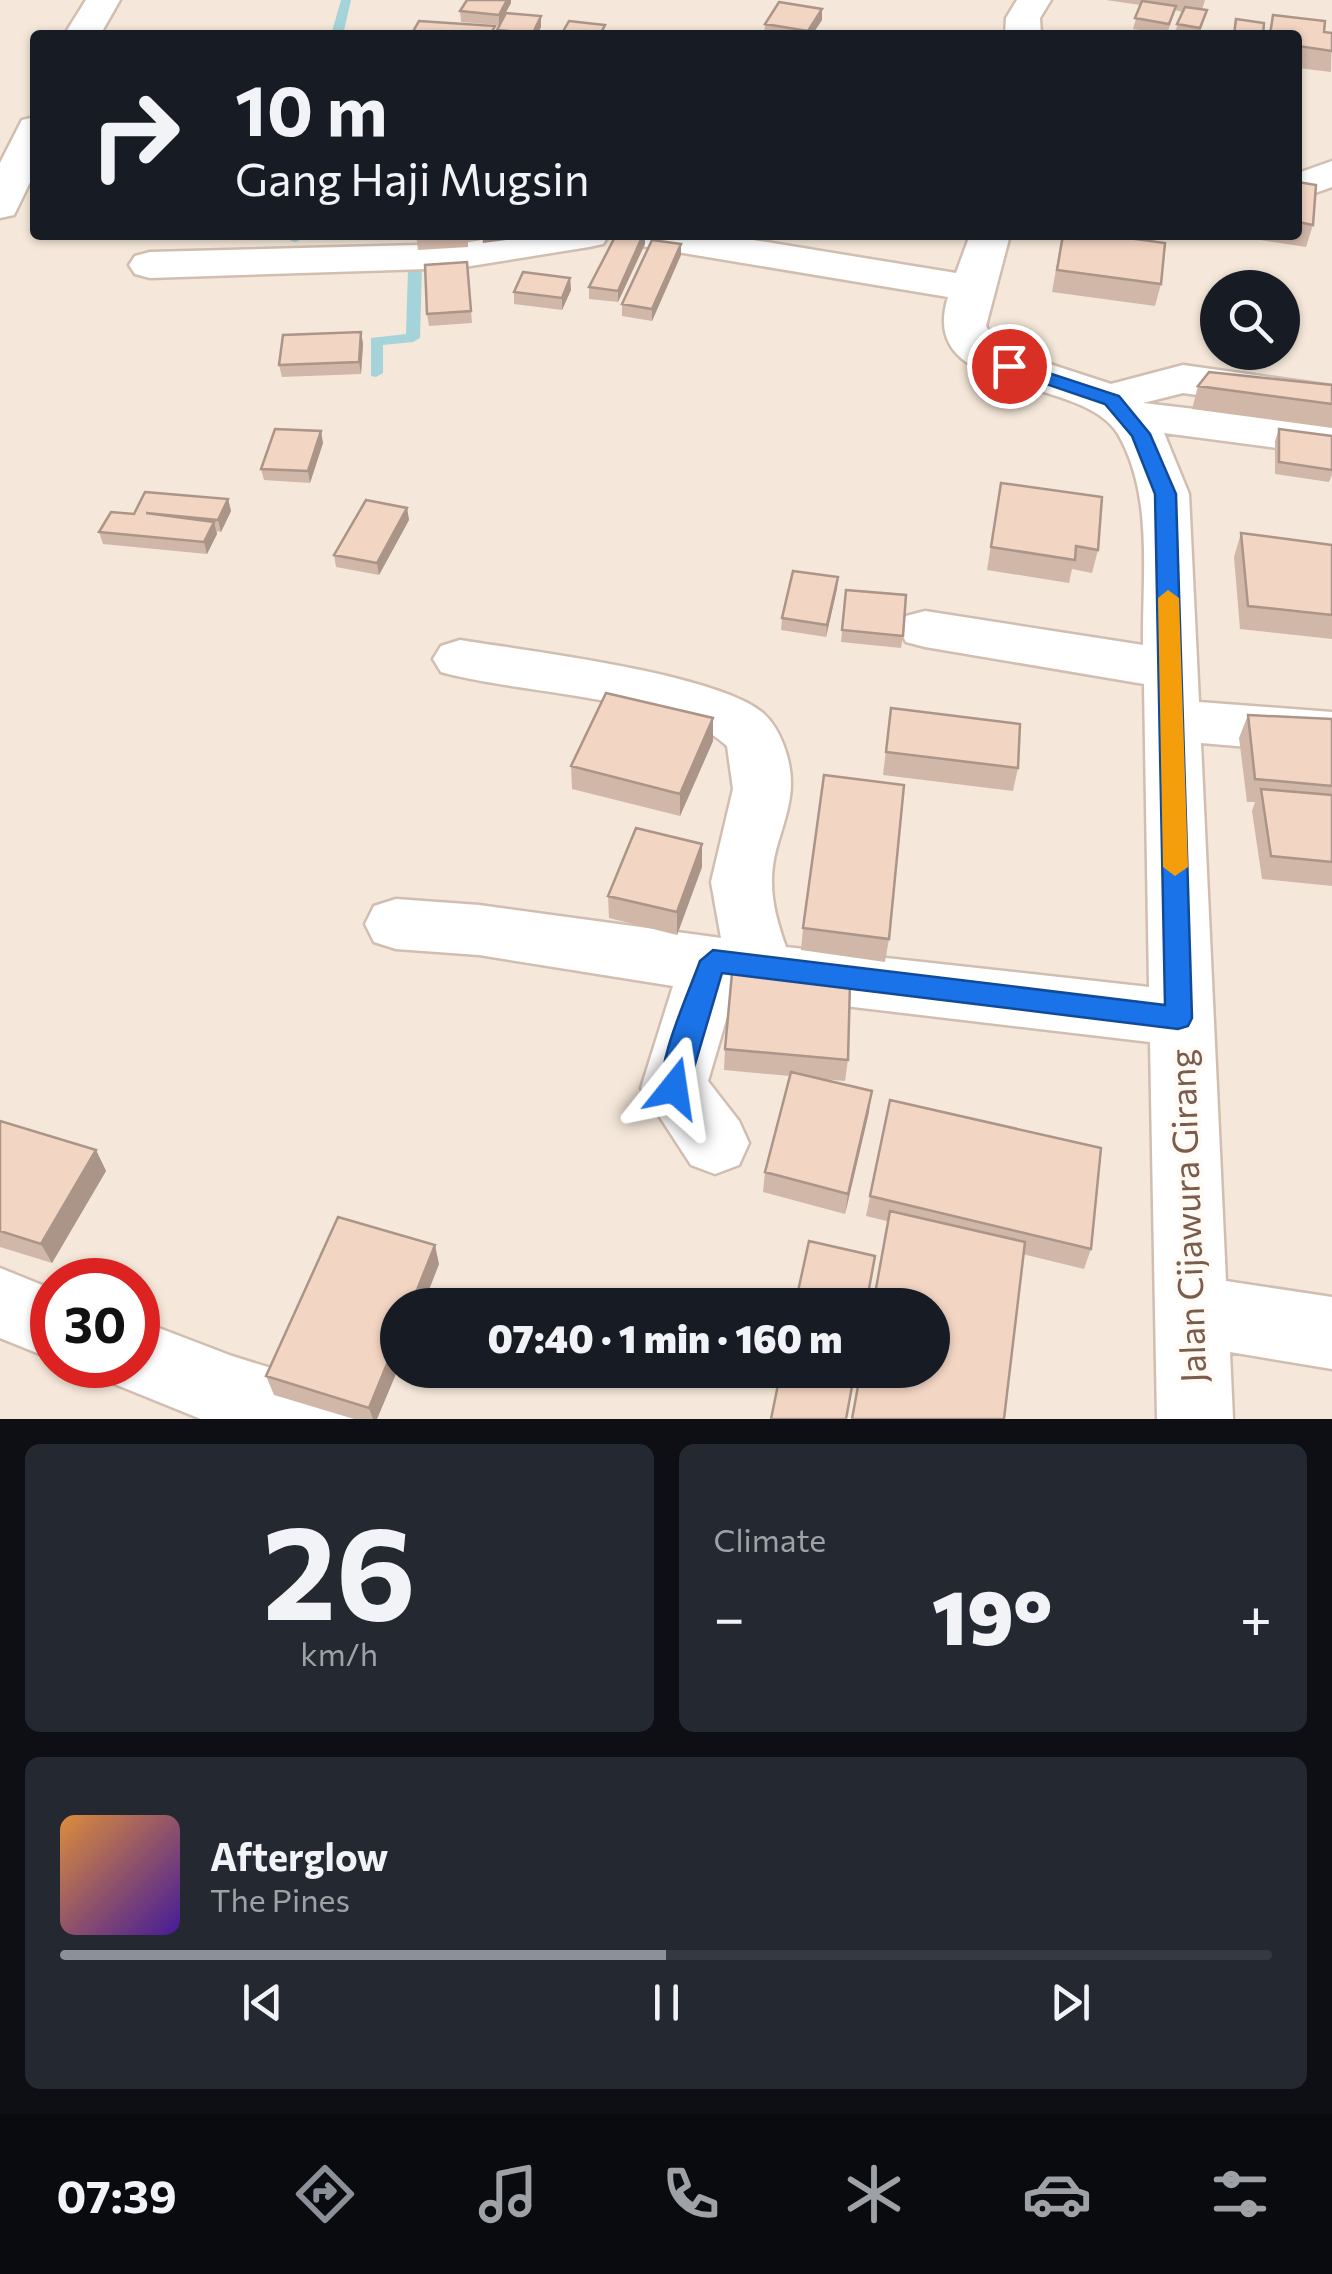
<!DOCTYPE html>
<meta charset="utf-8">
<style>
:root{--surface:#171b24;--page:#242831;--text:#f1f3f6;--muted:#9ea1a6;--line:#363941;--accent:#8c9099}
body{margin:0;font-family:Commissioner,sans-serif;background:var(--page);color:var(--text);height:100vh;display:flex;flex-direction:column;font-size:38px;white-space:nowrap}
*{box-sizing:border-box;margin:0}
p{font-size:32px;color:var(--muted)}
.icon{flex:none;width:55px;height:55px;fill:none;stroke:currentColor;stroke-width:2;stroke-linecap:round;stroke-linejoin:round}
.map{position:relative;height:1419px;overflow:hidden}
.side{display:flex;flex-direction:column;gap:25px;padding:25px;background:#0d0f14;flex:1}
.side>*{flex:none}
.top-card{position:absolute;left:30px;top:30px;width:1272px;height:210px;border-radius:10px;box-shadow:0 2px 8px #0004;background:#171b24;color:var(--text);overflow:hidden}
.tools{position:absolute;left:1200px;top:270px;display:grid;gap:20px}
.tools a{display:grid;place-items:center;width:100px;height:100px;border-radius:50%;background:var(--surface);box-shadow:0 2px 8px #0004;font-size:50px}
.speed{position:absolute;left:30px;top:1258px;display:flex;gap:20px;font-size:50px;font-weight:700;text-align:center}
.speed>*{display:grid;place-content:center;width:130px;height:130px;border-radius:50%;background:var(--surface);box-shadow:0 2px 8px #0004;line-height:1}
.speed .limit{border:15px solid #d22;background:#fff;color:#111}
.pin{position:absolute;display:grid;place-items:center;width:85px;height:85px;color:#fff;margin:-42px;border:5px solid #fff;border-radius:50%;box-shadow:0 2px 10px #0007}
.me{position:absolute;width:110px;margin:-55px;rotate:15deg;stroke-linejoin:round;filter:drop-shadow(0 0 8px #0008)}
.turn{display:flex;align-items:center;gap:35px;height:210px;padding:0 40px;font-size:45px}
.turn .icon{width:130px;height:130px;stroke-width:2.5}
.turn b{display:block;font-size:70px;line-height:85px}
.big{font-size:75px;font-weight:800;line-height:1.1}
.side .card{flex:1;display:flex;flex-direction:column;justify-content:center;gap:15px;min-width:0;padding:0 35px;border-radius:15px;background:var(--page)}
.side .dial{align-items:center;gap:0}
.dial b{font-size:130px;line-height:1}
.song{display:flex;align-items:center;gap:30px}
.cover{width:120px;height:120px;border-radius:15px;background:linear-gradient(135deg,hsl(30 70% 55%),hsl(260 70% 35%))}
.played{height:10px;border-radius:5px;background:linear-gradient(90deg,var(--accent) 50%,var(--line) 50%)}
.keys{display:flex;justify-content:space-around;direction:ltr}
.heat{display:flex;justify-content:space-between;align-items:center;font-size:55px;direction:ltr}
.side .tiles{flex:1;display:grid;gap:25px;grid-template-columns:1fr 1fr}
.card:last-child{grid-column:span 2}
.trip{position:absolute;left:380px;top:1288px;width:570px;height:100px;border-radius:50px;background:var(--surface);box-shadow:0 2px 8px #0004;font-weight:800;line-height:100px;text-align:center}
.tab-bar{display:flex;height:160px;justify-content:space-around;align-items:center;background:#090b0e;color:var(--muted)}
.tab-bar .icon{width:70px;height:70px}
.tab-bar .current{color:var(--accent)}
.tab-bar b{font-size:45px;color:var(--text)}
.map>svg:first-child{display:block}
.residential{fill:#f5e8da;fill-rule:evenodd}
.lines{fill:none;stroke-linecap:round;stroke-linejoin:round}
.stream{fill:#a5d3da;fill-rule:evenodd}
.minor-casing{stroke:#d1beb0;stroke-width:5}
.minor{fill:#fff;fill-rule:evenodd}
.wall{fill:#d1b7a8}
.shaded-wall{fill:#aa9588}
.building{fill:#f3d5c3;stroke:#aa9588;stroke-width:2.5}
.route{fill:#1a73e8;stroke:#114b97;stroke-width:2.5}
.slow{fill:#f59e0b}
.labels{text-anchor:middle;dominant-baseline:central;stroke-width:8;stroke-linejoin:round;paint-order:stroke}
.street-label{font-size:35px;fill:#7a5c4d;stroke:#fffaf3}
</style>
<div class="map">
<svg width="1332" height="1419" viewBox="0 0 1332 1419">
<rect width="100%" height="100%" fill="#fdf6ec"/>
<!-- residential -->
<path class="residential" d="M 0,0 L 1332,0 L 1332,1419 L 0,1419 ZM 35,35 L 1298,35 L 1298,235 L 35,235 ZM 1218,288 L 1282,288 L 1282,352 L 1218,352 ZM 52,1280 L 138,1280 L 138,1365 L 52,1365 ZM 398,1305 L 932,1305 L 932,1370 L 398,1370 Z"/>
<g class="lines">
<!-- stream -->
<path class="stream" d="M 341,0 L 351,0 L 343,35 L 331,35 Z
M 288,235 L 302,235 L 303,238 L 296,242 L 291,241 Z
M 415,261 L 422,265 L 420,338 L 413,342 L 383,345 L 383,373 L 376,377 L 371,376 L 371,338 L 406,334 L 408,269 L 396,270 L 389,266 L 396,262 Z"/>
<defs>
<path id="minor" d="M 86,0 L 120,0 L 100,35 L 64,35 Z
M 1017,0 L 1051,0 L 1040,18 L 1041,35 L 1005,35 L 1006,18 Z
M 35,117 L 35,172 L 14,215 L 0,218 L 0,163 L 22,120 Z
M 1332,161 L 1332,187 L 1298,199 L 1298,173 Z
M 512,235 L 609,235 L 603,244 L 589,247 L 458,268 L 150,278 L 135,274 L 129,265 L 135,256 L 150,252 L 458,244 Z
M 627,235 L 723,235 L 956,273 L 970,235 L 1010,235 L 986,326 L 996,343 L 1016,353 L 1111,384 L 1183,365 L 1332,386 L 1332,414 L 1183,393 L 1143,403 L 1332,425 L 1332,455 L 1164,433 L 1189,494 L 1199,702 L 1332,712 L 1332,754 L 1201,743 L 1226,1281 L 1332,1297 L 1332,1369 L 1230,1352 L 1233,1419 L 1157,1419 L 1150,1042 L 734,993 L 708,1081 L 739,1121 L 749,1143 L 739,1165 L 715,1174 L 691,1165 L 641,1088 L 673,986 L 479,955 L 396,949 L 374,942 L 365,924 L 374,906 L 396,899 L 479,905 L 721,938 L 711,882 L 733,789 L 727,746 C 677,697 512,693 441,672 L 433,659 L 441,646 L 460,640 C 527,651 715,673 763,713 C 781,729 791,760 791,783 C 791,806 782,828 776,850 C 767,884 774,914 786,947 L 1149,987 L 1144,684 L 925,647 L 906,642 L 899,629 L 906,616 L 925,611 L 1143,645 C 1142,577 1154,496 1118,434 C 1081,373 916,399 948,297 L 647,247 L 633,244 Z
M 0,1268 L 52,1289 L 52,1359 L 0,1338 Z
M 138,1320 L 232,1356 L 349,1392 L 360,1419 L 201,1419 L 112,1383 L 104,1365 L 138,1365 Z"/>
</defs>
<!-- minor casing -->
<use href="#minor" class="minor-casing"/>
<!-- minor -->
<use href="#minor" class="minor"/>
</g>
<!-- wall -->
<path class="wall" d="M 1106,0 L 1205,0 L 1202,10 L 1207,10 L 1199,35 L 1174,35 L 1182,12 L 1175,10 L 1167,34 L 1133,29 L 1140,5 Z
M 511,3 L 499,25 L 461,22 L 460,11 Z
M 822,9 L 822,20 L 812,35 L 764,35 L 765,24 Z
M 1273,15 L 1324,32 L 1332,33 L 1331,72 L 1298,68 L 1298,35 L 1268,35 Z
M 541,16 L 541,27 L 537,35 L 498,35 L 497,30 Z
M 1298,182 L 1313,225 L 1306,247 L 1227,235 L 1298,235 Z
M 416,235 L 468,235 L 468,247 L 418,250 Z
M 1062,235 L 1161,284 L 1155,306 L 1052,292 Z
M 645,244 L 618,302 L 589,299 L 589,287 Z
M 681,255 L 652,321 L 622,316 L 622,304 Z
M 467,262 L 472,323 L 429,326 L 427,314 Z
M 570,278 L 571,290 L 562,310 L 514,304 L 514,292 Z
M 361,332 L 363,344 L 361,374 L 282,377 L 279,365 Z
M 1332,385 L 1332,428 L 1192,409 L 1198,386 Z
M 1279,429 L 1332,436 L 1332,475 L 1329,482 L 1275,474 L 1275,441 Z
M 323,443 L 310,483 L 264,480 L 261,469 Z
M 1001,483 L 1098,550 L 1092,573 L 1072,569 L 1069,583 L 987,570 Z
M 228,499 L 231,511 L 221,532 L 217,531 L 217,534 L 207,554 L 103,544 L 99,532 L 134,514 Z
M 407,508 L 409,520 L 379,575 L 336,567 L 334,555 Z
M 1241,533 L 1332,545 L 1332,639 L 1240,629 L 1234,557 Z
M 837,589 L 826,637 L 781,630 L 782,618 Z
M 846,590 L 903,636 L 901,648 L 841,642 Z
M 891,708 L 1018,768 L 1013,791 L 883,775 Z
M 1248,715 L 1332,719 L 1332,886 L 1262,879 L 1252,811 L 1255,802 L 1247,802 L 1239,738 Z
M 713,718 L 713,741 L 680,816 L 572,789 L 571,766 Z
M 702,867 L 677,935 L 609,918 L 608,896 Z
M 803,928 L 889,939 L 885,962 L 801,950 Z
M 725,1049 L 848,1060 L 845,1081 L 820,1079 L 869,1112 L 845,1214 L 763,1192 L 765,1172 L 790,1076 L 724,1070 Z
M 890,1100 L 1091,1249 L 1084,1269 L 866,1216 Z
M 0,1121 L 96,1150 L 106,1171 L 52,1263 L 0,1247 Z
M 439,1264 L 423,1305 L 398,1305 L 398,1369 L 377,1419 L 354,1419 L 274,1395 L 266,1376 Z"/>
<!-- shaded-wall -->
<path class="shaded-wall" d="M 507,0 L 511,0 L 511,3 L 499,25 L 499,15 Z
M 822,9 L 822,20 L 812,35 L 808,35 L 808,31 Z
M 541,16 L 541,27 L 537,35 L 533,35 Z
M 482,235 L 544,235 L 483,243 Z
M 643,235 L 645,235 L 645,244 L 618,302 L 618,291 Z
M 681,244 L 681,255 L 652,321 L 652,309 Z
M 570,278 L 571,290 L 562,310 L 562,298 Z
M 361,332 L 363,344 L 361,374 L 359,362 Z
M 321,431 L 323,443 L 310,483 L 308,471 Z
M 228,499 L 231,511 L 221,532 L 218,520 Z
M 407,508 L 409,520 L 379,575 L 377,563 Z
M 214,522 L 217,534 L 207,554 L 204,542 Z
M 838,577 L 837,589 L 826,637 L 827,625 Z
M 713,718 L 713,741 L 680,816 L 680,794 Z
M 702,844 L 702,867 L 677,935 L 677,912 Z
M 872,1091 L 869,1112 L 845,1214 L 848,1194 Z
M 96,1150 L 106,1171 L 52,1263 L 41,1244 Z
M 435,1245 L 439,1264 L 423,1305 L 411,1305 Z
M 398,1337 L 398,1369 L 377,1419 L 373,1419 L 369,1408 Z"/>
<!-- building -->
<path class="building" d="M 467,0 L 507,0 L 499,15 L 460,11 Z
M 1142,1 L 1176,6 L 1169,24 L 1135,18 Z
M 779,2 L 822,9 L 808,31 L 765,24 Z
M 1185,7 L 1207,10 L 1200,28 L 1177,24 Z
M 506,13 L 541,16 L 533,33 L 497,30 Z
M 1273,15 L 1325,21 L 1324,32 L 1332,33 L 1332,51 L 1298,46 L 1298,35 L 1270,35 Z
M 1236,19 L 1264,23 L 1263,35 L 1234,35 Z
M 419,21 L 495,26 L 490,35 L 411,35 Z
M 569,21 L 605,25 L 600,35 L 561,35 Z
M 1298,182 L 1316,185 L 1313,225 L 1298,222 Z
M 616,235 L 643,235 L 618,291 L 589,287 Z
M 1063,235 L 1106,235 L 1165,243 L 1161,284 L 1057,270 Z
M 652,240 L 681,244 L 652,309 L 622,304 Z
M 467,262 L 471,311 L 427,314 L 425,265 Z
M 523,272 L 570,278 L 562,298 L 514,292 Z
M 361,332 L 359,362 L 279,365 L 283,335 Z
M 1209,372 L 1332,385 L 1332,404 L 1198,386 Z
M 275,429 L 321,431 L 308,471 L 261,469 Z
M 1279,429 L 1332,436 L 1332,470 L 1279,462 Z
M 1001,483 L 1102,497 L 1098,550 L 1076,546 L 1075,560 L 991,547 Z
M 145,492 L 228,499 L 218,520 L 146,513 L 214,522 L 204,542 L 99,532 L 111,512 L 134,514 Z
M 366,500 L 407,508 L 377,563 L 334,555 Z
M 1241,533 L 1332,545 L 1332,615 L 1248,606 Z
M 793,571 L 838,577 L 827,625 L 782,618 Z
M 846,590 L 906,595 L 903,636 L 842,630 Z
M 606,693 L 713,718 L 680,794 L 571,766 Z
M 891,708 L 1020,724 L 1018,768 L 886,752 Z
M 1248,715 L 1332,719 L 1332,786 L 1255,779 Z
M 824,775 L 904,785 L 889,939 L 803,928 Z
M 1261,789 L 1332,795 L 1332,862 L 1271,856 Z
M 636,828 L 702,844 L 677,912 L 608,896 Z
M 732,973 L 850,982 L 848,1060 L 725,1049 Z
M 791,1072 L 872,1091 L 848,1194 L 765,1172 Z
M 890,1100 L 1101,1148 L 1091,1249 L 870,1196 Z
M 0,1121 L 96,1150 L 41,1244 L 0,1231 Z
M 890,1211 L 1025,1242 L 1004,1419 L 852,1419 L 861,1370 L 932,1370 L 932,1305 L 873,1305 Z
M 338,1217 L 435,1245 L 411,1305 L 398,1305 L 398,1337 L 369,1408 L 266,1376 Z
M 809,1241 L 875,1256 L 866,1305 L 795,1305 Z
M 781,1370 L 855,1370 L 846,1419 L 771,1419 Z"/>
<!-- route -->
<path class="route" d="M 1009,360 L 1119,396 L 1150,434 L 1176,494 L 1192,1018 L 1188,1026 L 1178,1029 L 722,973 L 688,1088 L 684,1097 L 674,1100 L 664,1097 C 652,1071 690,990 700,961 L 713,950 L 1165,1005 L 1155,494 L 1132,436 L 1105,404 L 1002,369 L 1002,362 Z"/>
<!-- slow -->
<path class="slow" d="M 1168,590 L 1179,598 L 1188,867 L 1175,876 L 1163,867 L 1158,598 Z"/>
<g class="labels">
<!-- street labels -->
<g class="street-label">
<text transform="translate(1186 1216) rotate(-92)">Jalan Cijawura Girang</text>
</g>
</g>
</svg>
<div class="tools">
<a><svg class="icon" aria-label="search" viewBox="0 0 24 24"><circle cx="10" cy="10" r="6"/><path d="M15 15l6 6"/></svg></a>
</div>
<div class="speed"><div class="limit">30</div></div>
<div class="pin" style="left:1009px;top:366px;background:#d93025"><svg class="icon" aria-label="arrive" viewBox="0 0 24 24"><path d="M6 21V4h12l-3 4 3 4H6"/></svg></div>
<svg class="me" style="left:674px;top:1088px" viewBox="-20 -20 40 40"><path d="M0-17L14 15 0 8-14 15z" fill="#1a73e8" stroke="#fff" stroke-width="4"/></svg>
<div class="trip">07:40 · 1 min · 160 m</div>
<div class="top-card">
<div class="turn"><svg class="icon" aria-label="right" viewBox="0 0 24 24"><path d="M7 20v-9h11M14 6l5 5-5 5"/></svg><div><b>10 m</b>Gang Haji Mugsin</div></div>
</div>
</div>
<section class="side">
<div class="tiles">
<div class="card dial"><b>26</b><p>km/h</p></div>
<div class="card"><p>Climate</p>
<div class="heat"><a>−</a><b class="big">19°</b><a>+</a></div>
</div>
<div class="card">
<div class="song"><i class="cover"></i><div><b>Afterglow</b><p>The Pines</p></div></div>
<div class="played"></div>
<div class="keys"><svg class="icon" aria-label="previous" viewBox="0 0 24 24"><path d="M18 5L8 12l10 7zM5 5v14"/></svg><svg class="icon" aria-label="pause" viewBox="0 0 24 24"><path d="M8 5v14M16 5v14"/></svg><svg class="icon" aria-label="next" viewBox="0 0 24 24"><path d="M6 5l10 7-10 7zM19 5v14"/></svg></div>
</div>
</div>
</section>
<nav class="tab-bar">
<b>07:39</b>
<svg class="icon current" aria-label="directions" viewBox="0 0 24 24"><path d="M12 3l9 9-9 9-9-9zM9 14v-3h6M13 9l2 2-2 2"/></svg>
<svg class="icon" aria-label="music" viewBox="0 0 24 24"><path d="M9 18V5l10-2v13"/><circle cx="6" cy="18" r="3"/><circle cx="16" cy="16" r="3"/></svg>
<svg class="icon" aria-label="phone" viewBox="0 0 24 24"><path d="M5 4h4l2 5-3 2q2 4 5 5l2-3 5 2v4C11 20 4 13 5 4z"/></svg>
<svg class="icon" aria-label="climate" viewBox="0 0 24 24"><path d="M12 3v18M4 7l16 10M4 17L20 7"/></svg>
<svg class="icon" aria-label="car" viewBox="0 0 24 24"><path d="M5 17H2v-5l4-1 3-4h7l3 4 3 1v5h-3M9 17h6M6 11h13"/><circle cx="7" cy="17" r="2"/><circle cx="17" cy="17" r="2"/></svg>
<svg class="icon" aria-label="filters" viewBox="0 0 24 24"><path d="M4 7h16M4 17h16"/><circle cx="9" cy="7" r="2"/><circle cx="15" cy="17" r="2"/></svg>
</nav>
